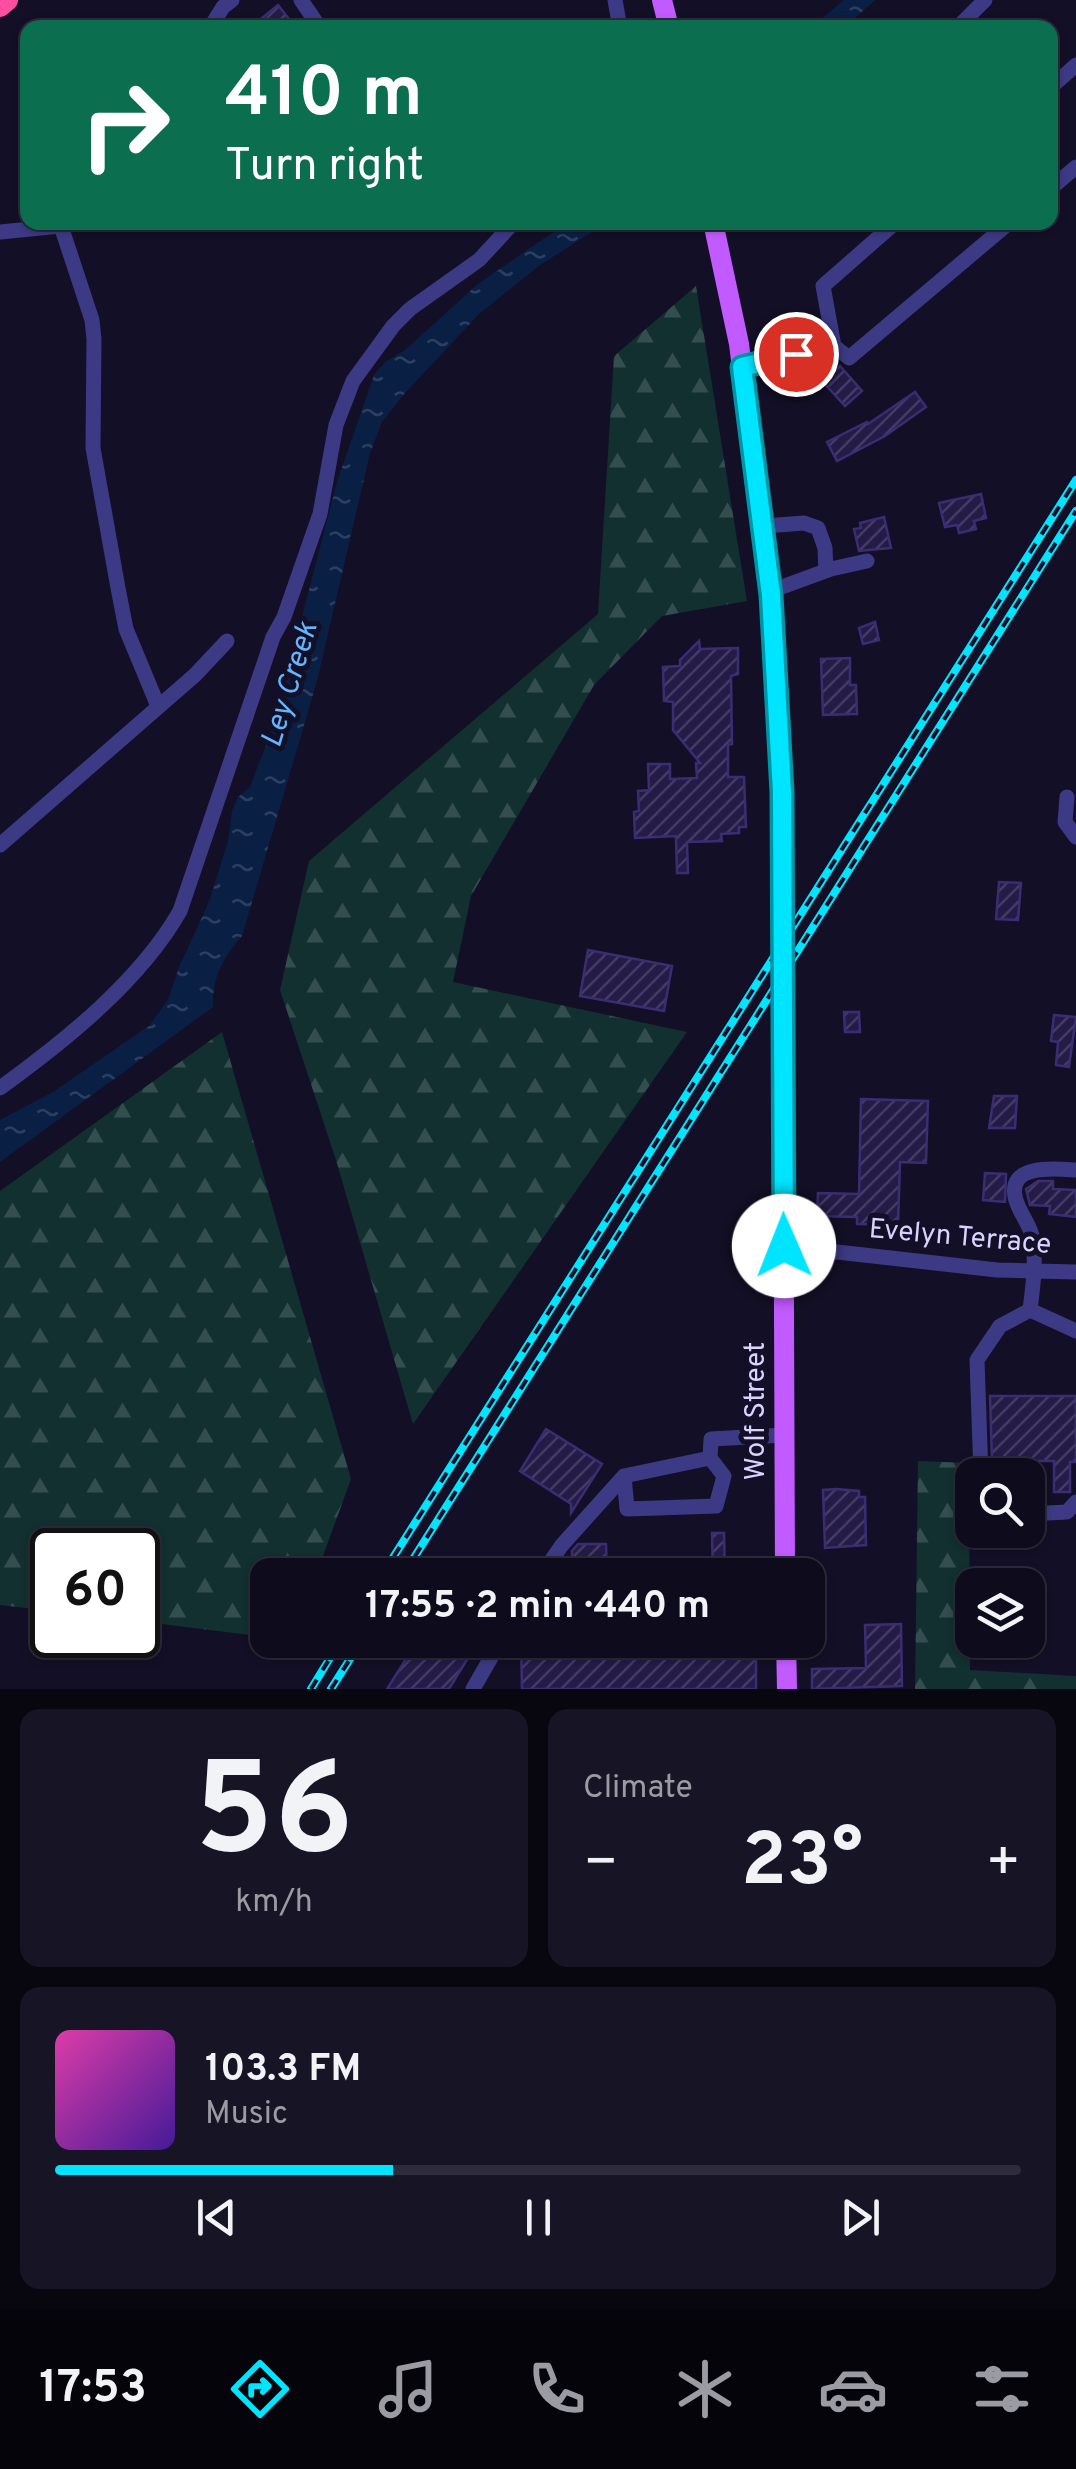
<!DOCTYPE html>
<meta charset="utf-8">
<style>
:root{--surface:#0e0b1c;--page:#171425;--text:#f1f3f6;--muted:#9b9ba3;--line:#2e2b3b;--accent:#00e5ff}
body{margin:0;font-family:Overpass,sans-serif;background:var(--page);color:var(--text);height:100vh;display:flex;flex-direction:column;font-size:38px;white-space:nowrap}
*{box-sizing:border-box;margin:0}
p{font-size:32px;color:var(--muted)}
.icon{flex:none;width:55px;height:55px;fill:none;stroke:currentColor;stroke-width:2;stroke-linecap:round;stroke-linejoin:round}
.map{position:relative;height:1689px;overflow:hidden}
.details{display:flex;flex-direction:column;gap:20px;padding:20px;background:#08060f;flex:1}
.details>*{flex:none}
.hud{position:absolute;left:20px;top:20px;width:1038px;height:210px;border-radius:20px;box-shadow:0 2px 8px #0004,0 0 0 2px var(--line);background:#0b6e4f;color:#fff;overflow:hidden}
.controls{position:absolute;left:955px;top:1458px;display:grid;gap:20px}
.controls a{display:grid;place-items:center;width:90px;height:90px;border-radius:20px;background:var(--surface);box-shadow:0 2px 8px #0004,0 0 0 2px var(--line);font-size:50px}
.speed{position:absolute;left:30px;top:1528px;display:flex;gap:20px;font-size:50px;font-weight:700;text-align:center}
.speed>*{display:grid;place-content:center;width:130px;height:130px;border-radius:50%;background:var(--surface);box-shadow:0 2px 8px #0004,0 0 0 2px var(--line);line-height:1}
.speed .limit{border:5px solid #111;border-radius:15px;background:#fff;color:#111}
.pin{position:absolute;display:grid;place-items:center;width:85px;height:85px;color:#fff;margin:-42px;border:5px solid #fff;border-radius:50%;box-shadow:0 2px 10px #0007}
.me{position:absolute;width:110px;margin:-55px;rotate:359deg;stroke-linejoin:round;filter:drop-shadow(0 0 8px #0008)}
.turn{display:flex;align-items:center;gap:35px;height:210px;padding:0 40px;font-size:45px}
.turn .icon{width:130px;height:130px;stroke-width:2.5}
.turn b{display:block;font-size:70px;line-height:85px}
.big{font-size:75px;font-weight:700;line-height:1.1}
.details .card{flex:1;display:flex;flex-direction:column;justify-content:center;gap:15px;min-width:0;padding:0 35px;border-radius:20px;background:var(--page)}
.details .dial{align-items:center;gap:0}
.dial b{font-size:130px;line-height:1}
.song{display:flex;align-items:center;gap:30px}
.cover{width:120px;height:120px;border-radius:15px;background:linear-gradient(135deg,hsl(320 70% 55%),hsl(260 70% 35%))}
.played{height:10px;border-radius:5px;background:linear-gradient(90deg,var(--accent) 35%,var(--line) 35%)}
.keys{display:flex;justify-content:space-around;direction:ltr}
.heat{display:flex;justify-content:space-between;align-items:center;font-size:55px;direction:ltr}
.details .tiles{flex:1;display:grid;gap:20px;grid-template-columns:1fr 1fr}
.card:last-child{grid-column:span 2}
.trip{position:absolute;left:250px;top:1558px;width:575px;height:100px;border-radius:20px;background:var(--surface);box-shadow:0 2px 8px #0004,0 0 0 2px var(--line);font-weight:700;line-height:100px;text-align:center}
.tabs{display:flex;height:160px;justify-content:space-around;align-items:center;background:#06040b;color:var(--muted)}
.tabs .icon{width:70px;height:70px}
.tabs .current{color:var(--accent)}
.tabs b{font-size:45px;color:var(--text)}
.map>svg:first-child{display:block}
.forest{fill:url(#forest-firs)}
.water{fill:url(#water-ripples)}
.building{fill:url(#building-hatch);stroke:#3b2d73;stroke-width:2.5}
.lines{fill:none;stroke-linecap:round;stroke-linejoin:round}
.minor{stroke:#3d3a85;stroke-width:15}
.major{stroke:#c25bff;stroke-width:20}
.highway{stroke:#ff4fa3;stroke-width:22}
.rail-casing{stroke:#00e5ff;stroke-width:8}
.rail{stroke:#130f26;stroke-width:4;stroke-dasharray:11;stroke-linecap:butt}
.route-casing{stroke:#0095a6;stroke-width:25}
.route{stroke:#00e5ff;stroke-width:18}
.labels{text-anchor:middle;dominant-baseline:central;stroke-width:10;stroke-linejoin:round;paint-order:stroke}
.street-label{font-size:28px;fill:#d9d4ff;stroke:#130f26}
.water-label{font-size:30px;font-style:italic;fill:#62b6ff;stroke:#130f26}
</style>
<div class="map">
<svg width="1076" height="1689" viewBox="0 0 1076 1689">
<defs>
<pattern id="forest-firs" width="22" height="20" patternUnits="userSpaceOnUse" patternTransform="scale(2.5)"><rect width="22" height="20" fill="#12302f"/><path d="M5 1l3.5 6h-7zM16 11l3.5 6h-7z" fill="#344d4e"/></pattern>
<pattern id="water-ripples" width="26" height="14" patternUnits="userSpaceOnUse" patternTransform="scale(2.5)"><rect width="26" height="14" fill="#0a1f44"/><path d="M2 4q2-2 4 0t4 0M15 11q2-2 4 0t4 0" fill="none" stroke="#2d3f60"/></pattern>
<pattern id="building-hatch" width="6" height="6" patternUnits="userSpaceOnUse" patternTransform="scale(2.5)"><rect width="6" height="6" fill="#241b47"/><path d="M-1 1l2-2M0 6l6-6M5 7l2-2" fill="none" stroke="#433b63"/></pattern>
</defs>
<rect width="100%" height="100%" fill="#130f26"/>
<!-- forest -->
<path class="forest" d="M 696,286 L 747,601 L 662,616 L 594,685 L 471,896 L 453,982 L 687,1032 L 413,1424 L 336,1160 L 280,990 L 309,861 L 598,614 L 614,356 Z
M 222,1032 L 351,1479 L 316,1575 L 268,1575 L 267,1637 L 138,1621 L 138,1550 L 52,1550 L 52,1611 L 0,1605 L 0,1191 Z
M 918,1461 L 969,1463 L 970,1670 L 1076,1676 L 1076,1689 L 915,1689 Z"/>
<!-- water -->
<path class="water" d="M 844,0 L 875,0 L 845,27 L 812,27 Z
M 573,223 L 606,223 L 540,265 L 479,314 L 405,393 L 382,422 L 370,453 L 317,681 L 242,936 C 223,958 212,977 213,1007 L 0,1162 L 0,1120 L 53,1092 L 149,1026 L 168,1000 L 179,967 L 209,902 L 228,841 L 232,811 L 238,797 L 250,787 L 275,721 L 337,482 L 374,375 L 385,362 L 404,351 L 478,284 L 552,233 Z"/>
<!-- building -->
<path class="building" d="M 278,5 L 296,28 L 250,28 Z
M 840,366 L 862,391 L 845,406 L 823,382 Z
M 915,392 L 926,407 L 885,436 L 837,461 L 827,442 L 867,422 L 868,424 Z
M 981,494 L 986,518 L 974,521 L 976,529 L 959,533 L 957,525 L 945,527 L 939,503 Z
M 884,517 L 891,548 L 859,551 L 854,529 L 861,528 L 860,523 Z
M 875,622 L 879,640 L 863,644 L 859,628 Z
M 699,641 L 700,649 L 738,648 L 738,674 L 731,676 L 732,744 L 728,745 L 728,777 L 744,777 L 746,827 L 739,827 L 739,833 L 721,834 L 722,841 L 687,842 L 688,873 L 677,873 L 676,836 L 635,838 L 634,812 L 639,811 L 638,791 L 649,790 L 648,764 L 670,764 L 670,779 L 697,778 L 696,763 L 700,763 L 673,730 L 673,702 L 664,701 L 663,667 L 680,666 L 680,660 Z
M 850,658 L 850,685 L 856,685 L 857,714 L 823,715 L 821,659 Z
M 999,882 L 1021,883 L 1018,920 L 996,919 Z
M 588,950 L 672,966 L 664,1011 L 580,996 Z
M 844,1012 L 859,1012 L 860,1032 L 845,1032 Z
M 1054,1015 L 1076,1017 L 1069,1067 L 1056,1065 L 1058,1042 L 1051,1041 Z
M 994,1096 L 1017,1096 L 1015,1128 L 989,1128 Z
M 861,1099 L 928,1101 L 926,1163 L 900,1162 L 898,1225 L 857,1224 L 857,1217 L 817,1216 L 818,1193 L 859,1194 Z
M 985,1173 L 1006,1174 L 1005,1202 L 983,1200 Z
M 1038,1181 L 1053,1181 L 1053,1189 L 1076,1190 L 1076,1217 L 1049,1214 L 1050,1206 L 1030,1205 L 1026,1189 Z
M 990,1396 L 1076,1396 L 1076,1462 L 1070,1462 L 1070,1492 L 1054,1492 L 1054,1461 L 992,1461 Z
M 546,1429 L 602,1464 L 571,1513 L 571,1504 L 520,1471 Z
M 836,1489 L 859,1491 L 859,1497 L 865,1497 L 866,1545 L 825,1548 L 823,1490 Z
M 712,1533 L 724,1533 L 725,1575 L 713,1575 Z
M 578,1544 L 606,1544 L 607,1575 L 572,1575 L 572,1551 Z
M 901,1624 L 902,1686 L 812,1689 L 812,1669 L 866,1668 L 865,1625 Z
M 418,1640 L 479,1640 L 449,1689 L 387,1689 Z
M 521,1640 L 756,1640 L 756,1689 L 522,1689 Z"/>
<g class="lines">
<!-- minor -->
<path class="minor" d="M 301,0 L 320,28
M 615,0 L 620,28
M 210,28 L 223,7 L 232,0
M 957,28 L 985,0
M 1050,88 L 1076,65
M 1050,189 L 1076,167
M 896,222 L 823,286 L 834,346 L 849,358 L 1010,222
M 61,226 L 92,320 L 94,339 L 93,448 L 118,588 L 126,629 L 158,706
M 0,232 L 61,226 L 65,222
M 742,367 L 834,346
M 764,526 L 804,523 L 818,528 L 825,548 L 826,571
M 771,591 L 831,569 L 867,561
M 1067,797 L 1065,822 L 1076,837
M 0,845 L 195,675 L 227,641
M 0,1088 C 65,1041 140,981 180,911 L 273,637 L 284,617 L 320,514 L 336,425 L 353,381 L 393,326 L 410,309 L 479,260 L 514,222
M 784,1246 L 997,1270 L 1076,1272
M 1030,1310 L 1076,1331
M 981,1475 L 977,1360 L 1000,1326 L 1030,1310 C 1033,1286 1036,1263 1033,1240 C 1031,1224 1017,1211 1015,1196 C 1009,1163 1057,1169 1076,1170
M 624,1476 L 627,1509 L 716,1506 L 724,1476 L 710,1458
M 1028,1514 L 1067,1512 L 1076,1502
M 541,1575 L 562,1545 L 624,1476 L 710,1458 L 711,1439 L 785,1435
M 473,1689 L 501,1640"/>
<!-- major -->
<path class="major" d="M 662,0 L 669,28
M 713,222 L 739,344 L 771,595 L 782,792 L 785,1575
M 786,1640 L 787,1689"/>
<!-- highway -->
<path class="highway" d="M 0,6 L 7,0"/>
<defs>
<path id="rail" d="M 382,1575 L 1076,480
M 403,1575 L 1076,511
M 311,1689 L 341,1640
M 331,1689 L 362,1640"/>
</defs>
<!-- rail casing -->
<use href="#rail" class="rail-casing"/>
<!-- rail -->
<use href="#rail" class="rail"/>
</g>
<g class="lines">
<defs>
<path id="route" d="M 784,1246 L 782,792 L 771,595 L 742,367 L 796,354"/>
</defs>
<!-- route casing -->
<use href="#route" class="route-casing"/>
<!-- route -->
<use href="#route" class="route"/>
</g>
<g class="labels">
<!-- street labels -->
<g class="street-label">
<text transform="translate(960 1238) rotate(5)">Evelyn Terrace</text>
<text transform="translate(757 1411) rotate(-90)">Wolf Street</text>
</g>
<!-- water labels -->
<g class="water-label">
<text transform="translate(291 685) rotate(-73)">Ley Creek</text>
</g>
</g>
</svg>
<div class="controls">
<a><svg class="icon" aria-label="search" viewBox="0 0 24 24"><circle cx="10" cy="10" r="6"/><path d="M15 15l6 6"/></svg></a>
<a><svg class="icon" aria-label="layers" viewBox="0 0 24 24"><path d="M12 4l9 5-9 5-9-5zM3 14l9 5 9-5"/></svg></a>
</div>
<div class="speed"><div class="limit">60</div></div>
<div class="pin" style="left:796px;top:354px;background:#d93025"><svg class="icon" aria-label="arrive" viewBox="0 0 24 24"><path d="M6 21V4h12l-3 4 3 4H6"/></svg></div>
<svg class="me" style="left:784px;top:1246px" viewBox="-20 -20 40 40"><circle r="19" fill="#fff"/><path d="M0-13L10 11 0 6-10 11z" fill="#00e5ff"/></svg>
<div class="trip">17:55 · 2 min · 440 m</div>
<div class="hud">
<div class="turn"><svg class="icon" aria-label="right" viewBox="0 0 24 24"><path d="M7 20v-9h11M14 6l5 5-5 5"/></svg><div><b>410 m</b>Turn right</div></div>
</div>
</div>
<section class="details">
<div class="tiles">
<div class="card dial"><b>56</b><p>km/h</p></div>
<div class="card"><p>Climate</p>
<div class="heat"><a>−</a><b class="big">23°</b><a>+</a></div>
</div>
<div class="card">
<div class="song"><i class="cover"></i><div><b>103.3 FM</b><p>Music</p></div></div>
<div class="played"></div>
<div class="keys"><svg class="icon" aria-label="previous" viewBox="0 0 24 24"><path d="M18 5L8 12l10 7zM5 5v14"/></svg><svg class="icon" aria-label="pause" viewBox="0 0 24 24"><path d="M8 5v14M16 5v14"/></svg><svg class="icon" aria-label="next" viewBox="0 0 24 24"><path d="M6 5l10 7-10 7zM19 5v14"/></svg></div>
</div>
</div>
</section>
<nav class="tabs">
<b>17:53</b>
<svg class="icon current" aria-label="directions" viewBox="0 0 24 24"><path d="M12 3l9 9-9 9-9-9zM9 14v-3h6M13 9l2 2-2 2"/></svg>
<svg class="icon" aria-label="music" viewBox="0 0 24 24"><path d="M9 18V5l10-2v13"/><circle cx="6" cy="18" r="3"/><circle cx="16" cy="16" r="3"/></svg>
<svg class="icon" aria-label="phone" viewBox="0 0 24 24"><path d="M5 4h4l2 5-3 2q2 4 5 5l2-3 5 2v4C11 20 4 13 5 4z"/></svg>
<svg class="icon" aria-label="climate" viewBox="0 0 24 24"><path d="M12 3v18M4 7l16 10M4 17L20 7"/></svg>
<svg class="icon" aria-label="car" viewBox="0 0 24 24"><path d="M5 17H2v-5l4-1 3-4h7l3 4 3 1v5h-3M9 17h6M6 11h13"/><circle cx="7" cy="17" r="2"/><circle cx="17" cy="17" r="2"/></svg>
<svg class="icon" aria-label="filters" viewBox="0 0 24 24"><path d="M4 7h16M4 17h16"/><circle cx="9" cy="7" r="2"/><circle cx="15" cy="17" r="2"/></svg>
</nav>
